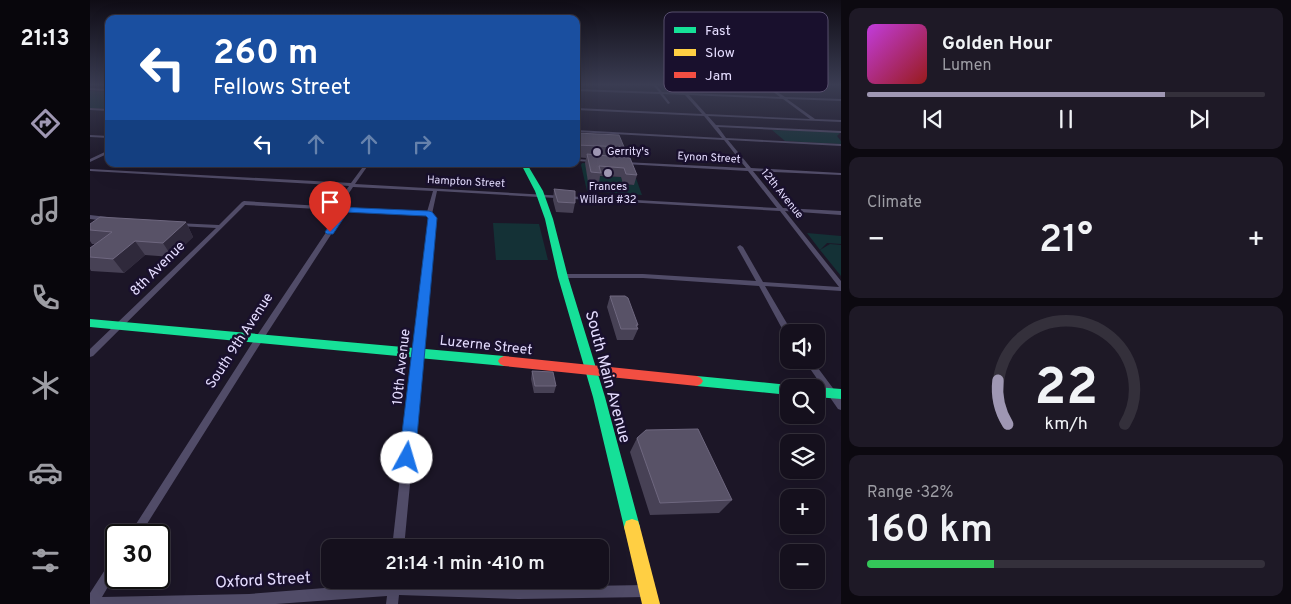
<!DOCTYPE html>
<meta charset="utf-8">
<style>
:root{--surface:#15101d;--page:#1e1926;--text:#f1f3f6;--muted:#9d9da4;--line:#34303b;--accent:#9f97b3}
body{margin:0;font-family:Overpass,sans-serif;background:var(--page);color:var(--text);height:100vh;display:flex;flex-direction:column;font-size:19px;white-space:nowrap}
*{box-sizing:border-box;margin:0}
p{font-size:16px;color:var(--muted)}
.icon{flex:none;width:28px;height:28px;fill:none;stroke:currentColor;stroke-width:2;stroke-linecap:round;stroke-linejoin:round}
.map{position:relative;flex:1;overflow:hidden}
.details{display:flex;flex-direction:column;gap:8px;padding:8px;background:#0c0910;width:450px}
.details>*{flex:none}
.top-card{position:absolute;left:15px;top:15px;width:475px;height:152px;border-radius:10px;box-shadow:0 5px 20px #0002,0 0 0 1px var(--line);background:#1a4fa0;color:#fff;overflow:hidden}
.controls{position:absolute;left:690px;top:324px;display:grid;gap:10px}
.controls a{display:grid;place-items:center;width:45px;height:45px;border-radius:10px;background:var(--surface);box-shadow:0 5px 20px #0002,0 0 0 1px var(--line);font-size:25px}
.speed{position:absolute;left:15px;top:524px;display:flex;gap:10px;font-size:25px;font-weight:700;text-align:center}
.speed>*{display:grid;place-content:center;width:65px;height:65px;border-radius:50%;background:var(--surface);box-shadow:0 5px 20px #0002,0 0 0 1px var(--line);line-height:1}
.speed .limit{border:2px solid #111;border-radius:8px;background:#fff;color:#111}
.pin{position:absolute;display:grid;place-items:center;width:42px;height:42px;color:#fff;margin:-51px -21px;border-radius:50% 50% 50% 0;rotate:-45deg;box-shadow:0 0 5px #0007}
.pin .icon{rotate:45deg}
.me{position:absolute;width:55px;margin:-28px;rotate:6deg;stroke-linejoin:round;filter:drop-shadow(0 0 4px #0008)}
.turn{display:flex;align-items:center;gap:18px;height:105px;padding:0 25px;font-size:22px}
.turn .icon{width:65px;height:65px;stroke-width:2.5}
.turn b{display:block;font-size:35px;line-height:42px}
.lanes{display:flex;align-items:center;height:48px;padding:0 25px;background:#0003;justify-content:center;gap:25px;direction:ltr}
.lanes .off{opacity:.35}
.big{font-size:38px;font-weight:600;line-height:1.1}
.details .tile{flex:1;display:flex;flex-direction:column;justify-content:center;gap:8px;min-width:0;padding:0 18px;border-radius:10px;background:var(--page)}
.details .dial{align-items:center;gap:0}
.dial svg{height:130px;overflow:visible;fill:none;stroke:var(--line);stroke-width:7;stroke-linecap:round;text-anchor:middle}
.dial text{fill:var(--text);stroke:none}
.song{display:flex;align-items:center;gap:15px}
.cover{width:60px;height:60px;border-radius:8px;background:linear-gradient(135deg,hsl(290 70% 55%),hsl(0 70% 35%))}
.played{height:5px;border-radius:2px;background:linear-gradient(90deg,var(--accent) 75%,var(--line) 75%)}
.keys{display:flex;justify-content:space-around;direction:ltr}
.heat{display:flex;justify-content:space-between;align-items:center;font-size:28px;direction:ltr}
.charge{height:8px;border-radius:4px;background:linear-gradient(90deg,#34c759 32%,var(--line) 0)}
.trip{position:absolute;left:231px;top:539px;width:288px;height:50px;border-radius:10px;background:var(--surface);box-shadow:0 5px 20px #0002,0 0 0 1px var(--line);font-weight:600;line-height:50px;text-align:center}
main{display:flex;flex:1;min-height:0}
.menu{display:flex;flex-direction:column;width:90px;justify-content:space-around;align-items:center;background:#08060c;color:var(--muted)}
.menu .icon{width:35px;height:35px}
.menu .current{color:var(--accent)}
.menu b{font-size:22px;color:var(--text)}
.map>svg:first-child{display:block}
.green{fill:#143136}
.lines{fill:none;stroke-linecap:round;stroke-linejoin:round}
.street{fill:#514c68;fill-rule:evenodd}
.fast{fill:#16e098;fill-rule:evenodd}
.slow{fill:#ffcf43;fill-rule:evenodd}
.jam{fill:#f24e42;fill-rule:evenodd}
.wall{fill:#474155}
.shaded-wall{fill:#2f293b}
.building{fill:#585267;stroke:#6e677f}
.route{fill:#1a73e8;stroke:#114b97}
.poi-dot{fill:#9f97b3;stroke:#19102d;stroke-width:2}
.labels{text-anchor:middle;dominant-baseline:central;stroke-width:5;stroke-linejoin:round;paint-order:stroke}
.far-poi-label{font-size:11px;fill:#e5ddff;stroke:#19102d;text-anchor:start}
.far-street-label{font-size:11px;fill:#e5ddff;stroke:#19102d}
.street-label{font-size:14px;fill:#e5ddff;stroke:#19102d}
.near-street-label{font-size:16px;fill:#e5ddff;stroke:#19102d}
.key{fill:#19102d;stroke:#564e6c;stroke-width:1}
.key-label{font-size:14px;fill:#e5ddff}
</style>
<main>
<nav class="menu">
<b>21:13</b>
<svg class="icon current" aria-label="directions" viewBox="0 0 24 24"><path d="M12 3l9 9-9 9-9-9zM9 14v-3h6M13 9l2 2-2 2"/></svg>
<svg class="icon" aria-label="music" viewBox="0 0 24 24"><path d="M9 18V5l10-2v13"/><circle cx="6" cy="18" r="3"/><circle cx="16" cy="16" r="3"/></svg>
<svg class="icon" aria-label="phone" viewBox="0 0 24 24"><path d="M5 4h4l2 5-3 2q2 4 5 5l2-3 5 2v4C11 20 4 13 5 4z"/></svg>
<svg class="icon" aria-label="climate" viewBox="0 0 24 24"><path d="M12 3v18M4 7l16 10M4 17L20 7"/></svg>
<svg class="icon" aria-label="car" viewBox="0 0 24 24"><path d="M5 17H2v-5l4-1 3-4h7l3 4 3 1v5h-3M9 17h6M6 11h13"/><circle cx="7" cy="17" r="2"/><circle cx="17" cy="17" r="2"/></svg>
<svg class="icon" aria-label="filters" viewBox="0 0 24 24"><path d="M4 7h16M4 17h16"/><circle cx="9" cy="7" r="2"/><circle cx="15" cy="17" r="2"/></svg>
</nav>
<div class="map">
<svg width="751" height="604" viewBox="0 0 751 604">
<rect width="100%" height="100%" fill="#1c1627"/>
<!-- green -->
<path class="green" d="M 0,91 L 19,92 L 19,109 L 0,108 Z
M 682,130 L 751,132 L 747,136 L 751,141 L 751,144 L 695,141 Z
M 492,163 L 513,164 L 496,168 L 499,182 L 508,183 L 507,176 L 531,177 L 533,184 L 543,185 L 542,167 L 552,195 L 497,191 L 491,165 Z
M 403,223 L 449,224 L 458,260 L 406,260 Z
M 717,233 L 751,236 L 751,244 L 737,243 L 730,250 Z
M 740,244 L 751,245 L 751,276 L 730,250 Z"/>
<g class="lines">
<!-- street -->
<path class="street" d="M 563,85 L 566,85 L 572,92 L 690,97 L 674,85 L 677,85 L 695,97 L 751,99 L 751,101 L 697,99 L 725,119 L 751,120 L 751,122 L 618,116 L 626,125 L 751,131 L 751,133 L 628,127 L 636,138 L 751,144 L 751,146 L 638,140 L 661,168 L 751,173 L 751,175 L 663,171 L 693,208 L 751,211 L 751,215 L 695,211 L 751,281 L 751,291 L 675,286 L 702,332 L 699,332 L 699,337 L 696,336 L 669,286 L 553,278 L 473,278 L 470,276 L 473,274 L 553,274 L 666,281 L 647,247 L 650,245 L 653,247 L 673,282 L 749,287 L 690,211 L 347,191 L 342,214 L 345,219 L 314,548 L 302,548 L 339,219 L 337,215 L 252,210 L 253,216 L 172,341 L 50,535 L 39,535 L 166,337 L 247,216 L 246,210 L 155,205 L 3,356 L 0,357 L 0,349 L 126,228 L 88,226 L 86,225 L 86,223 L 129,225 L 152,202 L 154,201 L 246,207 L 245,205 L 259,186 L 0,171 L 0,169 L 261,183 L 275,164 L 279,164 L 265,184 L 687,208 L 658,171 L 534,164 L 532,163 L 534,162 L 656,168 L 634,140 L 486,132 L 486,130 L 632,138 L 614,116 L 486,110 L 486,108 L 612,114 L 595,95 L 573,94 L 580,103 L 578,104 L 570,94 L 486,91 L 486,89 L 569,92 ZM 599,95 L 693,99 L 720,119 L 616,114 ZM 263,187 L 343,191 L 337,212 L 251,207 L 251,205 Z
M 0,88 L 19,89 L 19,91 L 0,90 Z
M 0,108 L 19,109 L 19,111 L 0,110 Z
M 0,135 L 19,136 L 19,138 L 0,137 Z
M 19,150 L 19,153 L 0,162 L 0,159 Z
M 486,159 L 503,160 L 505,161 L 503,162 L 486,161 Z
M 0,215 L 17,217 L 20,219 L 17,221 L 0,219 Z
M 714,360 L 722,360 L 751,399 L 751,410 L 748,409 Z
M 26,557 L 26,573 L 12,597 L 159,594 L 299,583 L 299,580 L 311,580 L 311,583 L 429,587 L 557,585 L 561,587 L 563,591 L 561,595 L 557,597 L 429,599 L 309,595 L 308,604 L 296,604 L 297,596 L 186,604 L 0,604 L 0,593 L 22,559 Z"/>
<!-- fast -->
<path class="fast" d="M 431,164 L 437,164 L 453,191 L 463,219 L 478,277 L 515,397 L 550,527 L 548,533 L 542,535 L 536,533 L 534,527 L 503,397 L 468,277 L 455,219 L 445,191 Z
M 0,319 L 414,356 L 418,358 L 420,361 L 418,364 L 414,366 L 0,327 Z
M 607,376 L 699,385 L 704,388 L 699,388 L 699,395 L 607,386 L 603,384 L 601,381 L 603,378 Z
M 726,387 L 751,389 L 751,399 L 726,397 L 726,388 L 724,388 Z"/>
<!-- slow -->
<path class="slow" d="M 542,519 L 548,521 L 550,527 L 570,604 L 552,604 L 534,527 L 536,521 Z"/>
<!-- jam -->
<path class="jam" d="M 414,356 L 607,376 L 611,378 L 613,381 L 611,384 L 607,386 L 414,366 L 410,364 L 408,361 L 410,358 Z"/>
</g>
<!-- wall -->
<path class="wall" d="M 486,133 L 534,147 L 531,157 L 547,175 L 544,185 L 533,184 L 531,177 L 510,176 L 509,183 L 498,182 L 495,163 L 496,158 L 486,157 Z
M 464,189 L 485,203 L 483,213 L 466,212 L 463,200 Z
M 96,222 L 103,237 L 82,257 L 55,255 L 34,273 L 1,271 L 0,269 L 0,248 L 5,244 L 2,244 L 0,241 L 0,224 Z
M 520,296 L 548,325 L 547,327 L 548,329 L 543,340 L 527,340 L 517,307 Z
M 442,371 L 466,386 L 464,393 L 444,393 L 441,379 Z
M 547,438 L 642,500 L 629,513 L 560,515 L 540,452 Z"/>
<!-- shaded-wall -->
<path class="shaded-wall" d="M 96,222 L 103,237 L 82,257 L 73,243 Z
M 45,241 L 55,255 L 34,273 L 23,259 Z"/>
<!-- building -->
<path class="building" d="M 486,133 L 529,135 L 534,147 L 486,145 Z
M 497,154 L 540,158 L 547,175 L 536,174 L 534,168 L 509,166 L 511,173 L 501,172 Z
M 464,189 L 485,191 L 485,203 L 468,202 Z
M 10,217 L 96,222 L 73,243 L 45,241 L 23,259 L 0,257 L 0,248 L 22,232 L 0,230 L 0,224 Z
M 520,296 L 535,296 L 538,298 L 548,325 L 546,325 L 548,329 L 531,329 Z
M 442,371 L 463,372 L 466,386 L 445,386 Z
M 608,429 L 642,500 L 570,503 L 547,438 L 556,430 Z"/>
<!-- sky -->
<linearGradient id="sky" x2="0" y2="1"><stop stop-color="#0f0c15"/><stop offset="0.5" stop-color="#3a3c52"/><stop offset="1" stop-color="#3a3c52" stop-opacity="0"/></linearGradient>
<rect width="751" height="169" fill="url(#sky)"/>
<!-- route -->
<path class="route" d="M 247,207 L 339,211 L 342,212 L 347,218 L 325,458 L 323,464 L 317,466 L 312,464 L 309,458 L 338,218 L 336,216 L 254,212 L 255,216 L 243,234 L 237,234 L 235,232 L 246,216 Z"/>
<!-- markers -->
<g class="poi-dot">
<circle cx="507" cy="152" r="5"/>
<circle cx="518" cy="173" r="5"/>
</g>
<g class="labels">
<!-- far-poi labels -->
<g class="far-poi-label">
<text x="517" y="152">Gerrity's</text>
<text x="518" y="187" text-anchor="middle">Frances<tspan x="518" dy="13">Willard #32</tspan></text>
</g>
<!-- far-street labels -->
<g class="far-street-label">
<text transform="translate(619 158) rotate(3)">Eynon Street</text>
<text transform="translate(376 182) rotate(3)">Hampton Street</text>
<text transform="translate(692 194) rotate(51)">12th Avenue</text>
</g>
<!-- street labels -->
<g class="street-label">
<text transform="translate(68 269) rotate(-45)">8th Avenue</text>
<text transform="translate(150 341) rotate(-57)">South 9th Avenue</text>
<text transform="translate(396 346) rotate(6)">Luzerne Street</text>
<text transform="translate(312 367) rotate(-84)">10th Avenue</text>
</g>
<!-- near-street labels -->
<g class="near-street-label">
<text transform="translate(517 377) rotate(75)">South Main Avenue</text>
<text transform="translate(173 581) rotate(-3)">Oxford Street</text>
</g>
</g>
<!-- legend -->
<rect x="574" y="12" width="164" height="80" rx="8" class="key"/>
<rect x="584" y="27" width="22" height="6" fill="#16e098"/>
<rect x="584" y="49" width="22" height="7" fill="#ffcf43"/>
<rect x="584" y="72" width="22" height="6" fill="#f24e42"/>
<g class="key-label">
<text x="615" y="35">Fast</text>
<text x="615" y="57">Slow</text>
<text x="615" y="80">Jam</text>
</g>
</svg>
<div class="controls">
<a><svg class="icon" aria-label="sound" viewBox="0 0 24 24"><path d="M4 9h4l5-4v14l-5-4H4zM17 9q2 3 0 6"/></svg></a>
<a><svg class="icon" aria-label="search" viewBox="0 0 24 24"><circle cx="10" cy="10" r="6"/><path d="M15 15l6 6"/></svg></a>
<a><svg class="icon" aria-label="layers" viewBox="0 0 24 24"><path d="M12 4l9 5-9 5-9-5zM3 14l9 5 9-5"/></svg></a>
<a>+</a>
<a>−</a>
</div>
<div class="speed"><div class="limit">30</div></div>
<div class="pin" style="left:240px;top:232px;background:#d93025"><svg class="icon" aria-label="arrive" viewBox="0 0 24 24"><path d="M6 21V4h12l-3 4 3 4H6"/></svg></div>
<svg class="me" style="left:317px;top:458px" viewBox="-20 -20 40 40"><circle r="19" fill="#fff"/><path d="M0-13L10 11 0 6-10 11z" fill="#1a73e8"/></svg>
<div class="trip">21:14 · 1 min · 410 m</div>
<div class="top-card">
<div class="turn"><svg class="icon" aria-label="left" viewBox="0 0 24 24"><path d="M17 20v-9H6M10 6l-5 5 5 5"/></svg><div><b>260 m</b>Fellows Street</div></div>
<div class="lanes"><svg class="icon" aria-label="left" viewBox="0 0 24 24"><path d="M17 20v-9H6M10 6l-5 5 5 5"/></svg><svg class="icon off" aria-label="ahead" viewBox="0 0 24 24"><path d="M12 20V5M6 11l6-6 6 6"/></svg><svg class="icon off" aria-label="ahead" viewBox="0 0 24 24"><path d="M12 20V5M6 11l6-6 6 6"/></svg><svg class="icon off" aria-label="right" viewBox="0 0 24 24"><path d="M7 20v-9h11M14 6l5 5-5 5"/></svg></div>
</div>
</div>
<section class="details">
<div class="tile">
<div class="song"><i class="cover"></i><div><b>Golden Hour</b><p>Lumen</p></div></div>
<div class="played"></div>
<div class="keys"><svg class="icon" aria-label="previous" viewBox="0 0 24 24"><path d="M18 5L8 12l10 7zM5 5v14"/></svg><svg class="icon" aria-label="pause" viewBox="0 0 24 24"><path d="M8 5v14M16 5v14"/></svg><svg class="icon" aria-label="next" viewBox="0 0 24 24"><path d="M6 5l10 7-10 7zM19 5v14"/></svg></div>
</div>
<div class="tile"><p>Climate</p>
<div class="heat"><a>−</a><b class="big">21°</b><a>+</a></div>
</div>
<div class="tile dial"><svg viewBox="0 0 100 80">
<path d="M14 69A42 42 0 1 1 86 69"/>
<path d="M14 69A42 42 0 0 1 8 42" stroke="#9f97b3"/>
<text x="50" y="56" font-size="32" font-weight="700">22</text>
<text x="50" y="72" font-size="11">km/h</text>
</svg></div>
<div class="tile"><p>Range · 32%</p><b class="big">160 km</b><div class="charge"></div></div>
</section>
</main>
